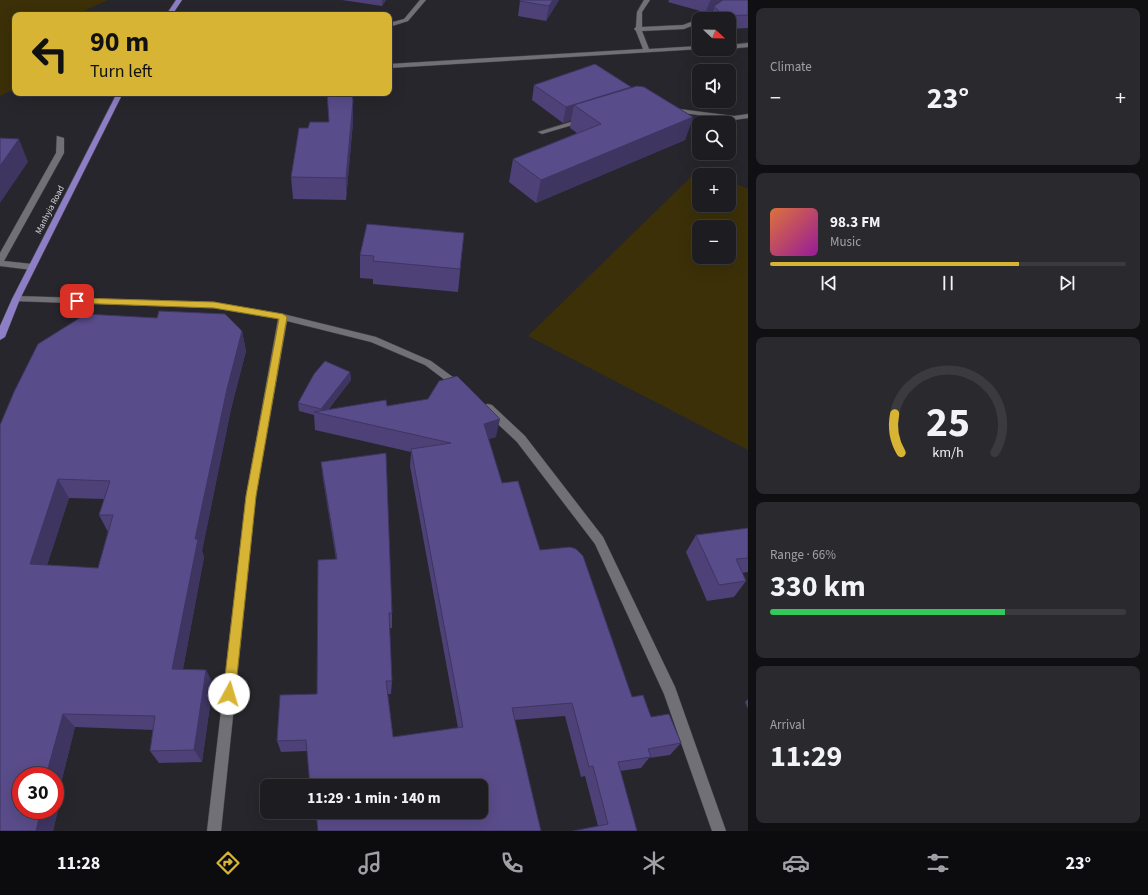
<!DOCTYPE html>
<meta charset="utf-8">
<style>
:root{--surface:#1d1c21;--page:#2a292e;--text:#f1f3f6;--muted:#a0a1a5;--line:#3b3a3f;--accent:#d7b434}
body{margin:0;font-family:"Source Sans 3",sans-serif;background:var(--page);color:var(--text);height:100vh;display:flex;flex-direction:column;font-size:15px;white-space:nowrap}
*{box-sizing:border-box;margin:0}
p{font-size:13px;color:var(--muted)}
.icon{flex:none;width:22px;height:22px;fill:none;stroke:currentColor;stroke-width:2;stroke-linecap:round;stroke-linejoin:round}
.map{position:relative;flex:1;overflow:hidden}
.panel{display:flex;flex-direction:column;gap:8px;padding:8px;background:#100f12;width:400px}
.panel>*{flex:none}
.hud{position:absolute;left:12px;top:12px;width:380px;height:84px;border-radius:8px;box-shadow:0 4px 16px #0002,0 0 0 1px var(--line);background:#d7b434;color:#111;overflow:hidden}
.needle{width:26px;rotate:112deg}
.controls{position:absolute;left:692px;top:12px;display:grid;gap:8px}
.controls a{display:grid;place-items:center;width:44px;height:44px;border-radius:8px;background:var(--surface);box-shadow:0 4px 16px #0002,0 0 0 1px var(--line);font-size:20px}
.speed{position:absolute;left:12px;top:767px;display:flex;gap:8px;font-size:20px;font-weight:700;text-align:center}
.speed>*{display:grid;place-content:center;width:52px;height:52px;border-radius:50%;background:var(--surface);box-shadow:0 4px 16px #0002,0 0 0 1px var(--line);line-height:1}
.speed .limit{border:6px solid #d22;background:#fff;color:#111}
.pin{position:absolute;display:grid;place-items:center;width:34px;height:34px;color:#fff;margin:-17px;border-radius:8px;box-shadow:0 2px 6px #0006}
.me{position:absolute;width:44px;margin:-22px;rotate:6deg;stroke-linejoin:round;filter:drop-shadow(0 0 3px #0008)}
.turn{display:flex;align-items:center;gap:14px;height:84px;padding:0 12px;font-size:18px}
.turn .icon{width:52px;height:52px;stroke-width:2.5}
.turn b{display:block;font-size:28px;line-height:34px}
.big{font-size:30px;font-weight:700;line-height:1.1}
.panel .widget{flex:1;display:flex;flex-direction:column;justify-content:center;gap:6px;min-width:0;padding:0 14px;border-radius:8px;background:var(--page)}
.panel .dial{align-items:center;gap:0}
.dial svg{height:104px;overflow:visible;fill:none;stroke:var(--line);stroke-width:7;stroke-linecap:round;text-anchor:middle}
.dial text{fill:var(--text);stroke:none}
.song{display:flex;align-items:center;gap:12px}
.cover{width:48px;height:48px;border-radius:6px;background:linear-gradient(135deg,hsl(20 70% 55%),hsl(300 70% 35%))}
.played{height:4px;border-radius:2px;background:linear-gradient(90deg,var(--accent) 70%,var(--line) 70%)}
.keys{display:flex;justify-content:space-around;direction:ltr}
.heat{display:flex;justify-content:space-between;align-items:center;font-size:22px;direction:ltr}
.charge{height:6px;border-radius:3px;background:linear-gradient(90deg,#34c759 66%,var(--line) 0)}
.trip{position:absolute;left:260px;top:779px;width:228px;height:40px;border-radius:8px;background:var(--surface);box-shadow:0 4px 16px #0002,0 0 0 1px var(--line);font-weight:700;line-height:40px;text-align:center}
.dock{display:flex;height:64px;justify-content:space-around;align-items:center;background:#0c0b0d;color:var(--muted)}
.dock .icon{width:28px;height:28px}
.dock .active{color:var(--accent)}
.dock b{font-size:18px;color:var(--text)}
main{display:flex;flex:1;min-height:0}
.map>svg:first-child{display:block}
.green{fill:#3b3008;fill-rule:evenodd}
.lines{fill:none;stroke-linecap:round;stroke-linejoin:round}
.minor-casing{stroke:#444348;stroke-width:1}
.major-casing{stroke:#444348;stroke-width:1}
.minor{fill:#717077;fill-rule:evenodd}
.major{fill:#8e7ec5;fill-rule:evenodd}
.wall{fill:#4d4177;fill-rule:evenodd}
.shaded-wall{fill:#3e3561}
.building{fill:#594c8a;stroke:#3e3561;fill-rule:evenodd}
.route{fill:#d7b434;stroke:#8c7522}
.labels{text-anchor:middle;dominant-baseline:central;stroke-width:4;stroke-linejoin:round;paint-order:stroke}
.far-street-label{font-size:9px;fill:#d8d7dc;stroke:#27262c}
</style>
<main>
<div class="map">
<svg width="748" height="831" viewBox="0 0 748 831">
<rect width="100%" height="100%" fill="#27262c"/>
<!-- green -->
<path class="green" d="M 0,0 L 108,0 L 82,12 L 79,15 L 15,15 L 15,89 L 0,96 Z
M 700,168 L 716,175 L 699,175 L 699,205 L 729,205 L 729,181 L 748,189 L 748,450 L 528,336 ZM 699,227 L 729,227 L 729,257 L 699,257 Z"/>
<g class="lines">
<defs>
<path id="minor" d="M 420,0 L 426,0 L 408,21 L 389,27 L 389,23 L 404,19 Z
M 644,0 L 650,0 L 642,12 L 642,27 L 683,25 L 699,19 L 699,23 L 684,29 L 642,31 L 649,49 L 699,46 L 699,49 L 701,49 L 389,68 L 389,64 L 643,49 L 636,31 L 634,29 L 636,27 L 637,12 Z
M 729,0 L 736,0 L 708,19 L 701,19 Z
M 748,43 L 748,47 L 729,49 L 729,45 Z
M 671,108 L 734,116 L 748,114 L 748,118 L 734,120 L 669,111 L 668,110 Z
M 584,118 L 587,120 L 586,121 L 542,134 L 538,132 Z
M 57,136 L 64,138 L 64,153 L 4,261 L 32,264 L 36,267 L 32,270 L 0,266 L 0,253 L 56,153 Z
M 16,296 L 213,302 L 283,314 L 376,337 L 431,361 L 465,386 L 460,390 L 457,389 L 425,365 L 371,342 L 287,321 L 256,496 L 221,831 L 207,831 L 246,496 L 278,319 L 213,308 L 13,301 L 12,299 Z
M 488,404 L 492,405 L 525,436 L 603,537 L 675,687 L 726,831 L 712,831 L 664,694 L 595,544 L 517,442 L 484,411 L 483,408 L 484,405 Z"/>
<path id="major" d="M 176,0 L 182,0 L 172,15 L 166,15 Z
M 117,93 L 123,93 L 20,299 L 5,337 L 0,340 L 0,326 L 12,299 Z"/>
</defs>
<!-- minor casing -->
<use href="#minor" class="minor-casing"/>
<!-- major casing -->
<use href="#major" class="major-casing"/>
<!-- minor -->
<use href="#minor" class="minor"/>
<!-- major -->
<use href="#major" class="major"/>
</g>
<!-- wall -->
<path class="wall" d="M 342,0 L 386,0 L 382,6 Z
M 520,0 L 559,0 L 546,21 L 518,16 L 520,1 Z
M 669,0 L 748,0 L 748,28 L 729,29 L 729,19 L 710,19 L 714,9 L 705,14 L 704,12 L 668,2 Z
M 534,85 L 631,87 L 631,88 L 693,117 L 685,140 L 536,203 L 509,182 L 513,159 L 577,133 L 570,128 L 571,120 L 563,123 L 532,100 Z
M 353,101 L 353,122 L 346,200 L 293,199 L 291,177 L 308,128 L 329,122 Z
M 464,233 L 458,292 L 373,284 L 373,279 L 360,278 L 360,255 Z
M 159,311 L 225,314 L 242,331 L 246,351 L 231,409 L 202,551 L 204,557 L 183,669 L 206,670 L 213,684 L 202,762 L 159,763 L 150,751 L 153,730 L 75,727 L 55,807 L 55,776 L 21,776 L 21,810 L 55,810 L 55,807 L 58,810 L 53,831 L 0,831 L 0,425 L 14,392 L 38,344 L 86,314 L 157,318 ZM 69,498 L 104,499 L 99,515 L 108,532 L 98,568 L 47,565 Z
M 350,372 L 351,380 L 328,410 L 387,406 L 496,437 L 488,439 L 502,483 L 540,550 L 632,697 L 651,717 L 681,743 L 670,755 L 649,758 L 641,768 L 620,771 L 637,831 L 598,826 L 585,776 L 581,777 L 565,716 L 514,720 L 481,812 L 307,751 L 281,752 L 277,741 L 317,694 L 336,559 L 323,479 L 321,462 L 392,613 L 392,628 L 389,628 L 392,681 L 391,694 L 388,694 L 393,737 L 458,728 L 410,466 L 411,452 L 315,430 L 314,415 L 299,411 L 298,403 Z
M 748,528 L 748,572 L 742,573 L 746,581 L 734,597 L 707,601 L 686,552 L 696,535 Z
M 748,699 L 748,709 L 745,702 Z"/>
<!-- shaded-wall -->
<path class="shaded-wall" d="M 382,0 L 386,0 L 382,6 Z
M 553,0 L 559,0 L 546,21 L 549,6 Z
M 711,0 L 726,0 L 714,6 L 714,9 L 705,14 L 710,1 Z
M 631,87 L 627,103 L 574,105 L 571,120 L 563,123 L 566,107 Z
M 353,101 L 353,122 L 346,200 L 346,178 Z
M 693,117 L 685,140 L 536,203 L 541,180 Z
M 19,139 L 28,162 L 0,203 L 0,166 Z
M 242,331 L 246,351 L 231,409 L 202,551 L 204,557 L 180,684 L 172,669 L 195,539 L 227,389 Z
M 350,372 L 351,380 L 324,414 L 321,414 L 321,409 Z
M 500,419 L 496,437 L 481,442 L 484,424 Z
M 58,479 L 69,498 L 42,581 L 30,564 Z
M 206,670 L 213,684 L 202,762 L 194,750 Z
M 63,714 L 75,727 L 55,807 L 55,776 L 46,776 Z
M 55,807 L 58,810 L 53,831 L 36,831 L 41,810 L 55,810 Z"/>
<!-- building -->
<path class="building" d="M 520,0 L 553,0 L 549,6 L 520,1 Z
M 723,0 L 748,0 L 748,15 L 724,16 L 714,6 Z
M 595,64 L 631,87 L 566,107 L 534,85 Z
M 637,86 L 644,87 L 693,117 L 541,180 L 513,159 L 601,124 L 574,105 Z
M 327,93 L 352,93 L 353,101 L 346,178 L 291,177 L 299,128 L 308,128 L 310,122 L 329,122 Z
M 0,138 L 19,139 L 0,166 Z
M 367,224 L 464,233 L 460,269 L 373,261 L 374,256 L 360,255 Z
M 159,311 L 225,314 L 242,331 L 227,389 L 195,539 L 198,539 L 172,669 L 206,670 L 194,750 L 150,751 L 155,716 L 63,714 L 46,776 L 21,776 L 21,810 L 41,810 L 36,831 L 0,831 L 0,425 L 14,392 L 38,344 L 86,314 L 157,318 ZM 58,479 L 110,481 L 99,515 L 113,515 L 98,568 L 30,564 Z
M 325,361 L 350,372 L 321,409 L 298,403 L 314,374 Z
M 457,376 L 500,419 L 484,424 L 502,483 L 518,481 L 540,550 L 570,547 L 576,549 L 583,556 L 632,697 L 643,695 L 651,717 L 669,714 L 681,743 L 648,749 L 651,757 L 618,762 L 637,831 L 573,831 L 608,824 L 593,766 L 589,767 L 572,703 L 512,708 L 541,831 L 318,831 L 316,812 L 481,812 L 481,786 L 310,786 L 306,740 L 277,741 L 280,695 L 317,694 L 318,560 L 337,559 L 321,462 L 386,453 L 392,613 L 389,613 L 392,681 L 386,681 L 393,737 L 463,727 L 411,449 L 451,443 L 314,412 L 386,400 L 387,406 L 428,399 L 439,381 Z
M 748,528 L 748,558 L 736,559 L 746,581 L 719,585 L 696,535 Z"/>
<!-- route -->
<path class="route" d="M 77,298 L 214,302 L 283,314 L 287,317 L 256,496 L 235,694 L 233,698 L 229,700 L 225,698 L 223,694 L 246,496 L 279,319 L 214,308 L 74,303 L 74,299 Z"/>
<g class="labels">
<!-- far-street labels -->
<g class="far-street-label">
<text transform="translate(50 210) rotate(-63)">Manhyia Road</text>
</g>
</g>
</svg>
<div class="controls">
<a><svg class="needle" viewBox="-14 -14 28 28"><path d="M0-13l5 13h-10z" fill="#e53935"/><path d="M0 13l5-13h-10z" fill="#a0a1a5"/></svg></a>
<a><svg class="icon" aria-label="sound" viewBox="0 0 24 24"><path d="M4 9h4l5-4v14l-5-4H4zM17 9q2 3 0 6"/></svg></a>
<a><svg class="icon" aria-label="search" viewBox="0 0 24 24"><circle cx="10" cy="10" r="6"/><path d="M15 15l6 6"/></svg></a>
<a>+</a>
<a>−</a>
</div>
<div class="speed"><div class="limit">30</div></div>
<div class="pin" style="left:77px;top:301px;background:#d93025"><svg class="icon" aria-label="arrive" viewBox="0 0 24 24"><path d="M6 21V4h12l-3 4 3 4H6"/></svg></div>
<svg class="me" style="left:229px;top:694px" viewBox="-20 -20 40 40"><circle r="19" fill="#fff"/><path d="M0-13L10 11 0 6-10 11z" fill="#d7b434"/></svg>
<div class="trip">11:29 · 1 min · 140 m</div>
<div class="hud">
<div class="turn"><svg class="icon" aria-label="left" viewBox="0 0 24 24"><path d="M17 20v-9H6M10 6l-5 5 5 5"/></svg><div><b>90 m</b>Turn left</div></div>
</div>
</div>
<section class="panel">
<div class="widget"><p>Climate</p>
<div class="heat"><a>−</a><b class="big">23°</b><a>+</a></div>
</div>
<div class="widget">
<div class="song"><i class="cover"></i><div><b>98.3 FM</b><p>Music</p></div></div>
<div class="played"></div>
<div class="keys"><svg class="icon" aria-label="previous" viewBox="0 0 24 24"><path d="M18 5L8 12l10 7zM5 5v14"/></svg><svg class="icon" aria-label="pause" viewBox="0 0 24 24"><path d="M8 5v14M16 5v14"/></svg><svg class="icon" aria-label="next" viewBox="0 0 24 24"><path d="M6 5l10 7-10 7zM19 5v14"/></svg></div>
</div>
<div class="widget dial"><svg viewBox="0 0 100 80">
<path d="M14 69A42 42 0 1 1 86 69"/>
<path d="M14 69A42 42 0 0 1 9 39" stroke="#d7b434"/>
<text x="50" y="56" font-size="32" font-weight="700">25</text>
<text x="50" y="72" font-size="11">km/h</text>
</svg></div>
<div class="widget"><p>Range · 66%</p><b class="big">330 km</b><div class="charge"></div></div>
<div class="widget"><p>Arrival</p><b class="big">11:29</b></div>
</section>
</main>
<nav class="dock">
<b>11:28</b>
<svg class="icon active" aria-label="directions" viewBox="0 0 24 24"><path d="M12 3l9 9-9 9-9-9zM9 14v-3h6M13 9l2 2-2 2"/></svg>
<svg class="icon" aria-label="music" viewBox="0 0 24 24"><path d="M9 18V5l10-2v13"/><circle cx="6" cy="18" r="3"/><circle cx="16" cy="16" r="3"/></svg>
<svg class="icon" aria-label="phone" viewBox="0 0 24 24"><path d="M5 4h4l2 5-3 2q2 4 5 5l2-3 5 2v4C11 20 4 13 5 4z"/></svg>
<svg class="icon" aria-label="climate" viewBox="0 0 24 24"><path d="M12 3v18M4 7l16 10M4 17L20 7"/></svg>
<svg class="icon" aria-label="car" viewBox="0 0 24 24"><path d="M5 17H2v-5l4-1 3-4h7l3 4 3 1v5h-3M9 17h6M6 11h13"/><circle cx="7" cy="17" r="2"/><circle cx="17" cy="17" r="2"/></svg>
<svg class="icon" aria-label="filters" viewBox="0 0 24 24"><path d="M4 7h16M4 17h16"/><circle cx="9" cy="7" r="2"/><circle cx="15" cy="17" r="2"/></svg>
<b>23°</b>
</nav>
